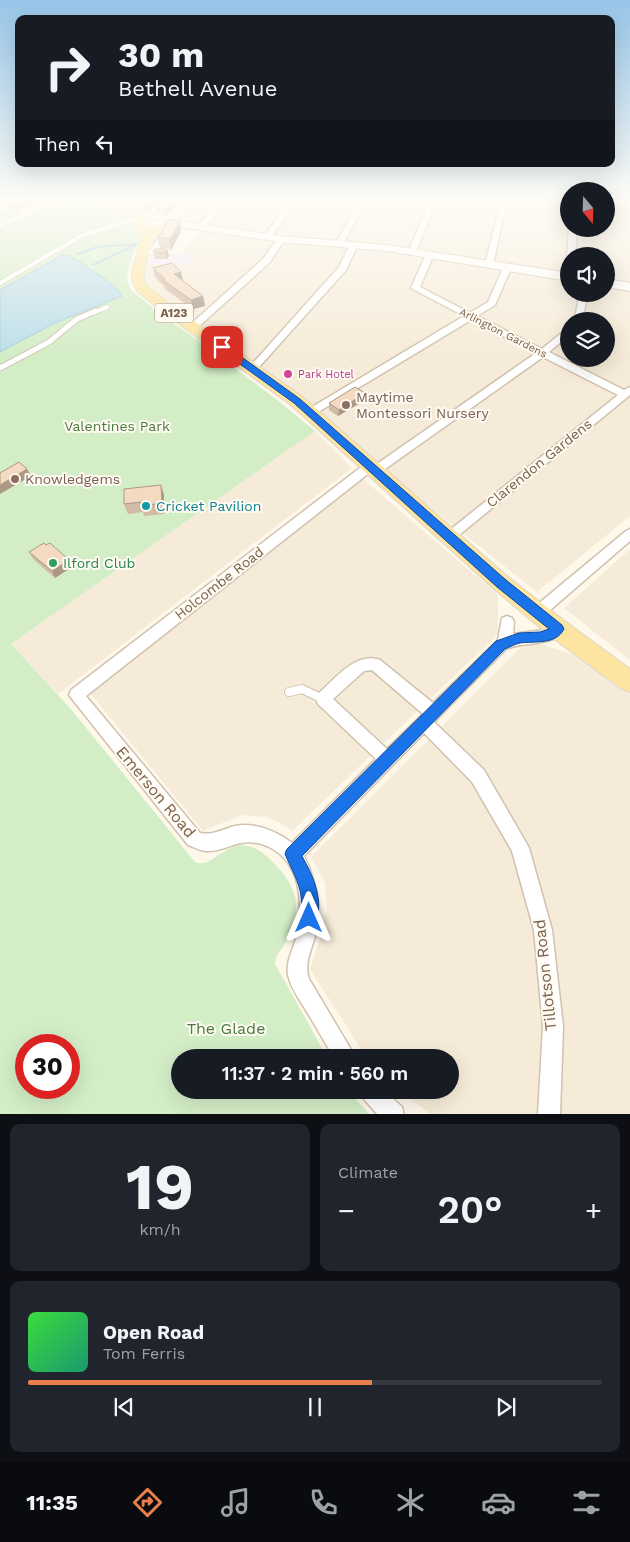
<!DOCTYPE html>
<meta charset="utf-8">
<style>
:root{--surface:#171b24;--page:#20242c;--text:#f1f3f6;--muted:#9ea1a6;--line:#363941;--accent:#eb7f4b}
body{margin:0;font-family:"Work Sans",sans-serif;background:var(--page);color:var(--text);height:100vh;display:flex;flex-direction:column;font-size:19px;white-space:nowrap}
*{box-sizing:border-box;margin:0}
p{font-size:16px;color:var(--muted)}
.icon{flex:none;width:28px;height:28px;fill:none;stroke:currentColor;stroke-width:2;stroke-linecap:round;stroke-linejoin:round}
.map{position:relative;height:1114px;overflow:hidden}
.drawer{display:flex;flex-direction:column;gap:10px;padding:10px;background:#0d0f14;flex:1}
.drawer>*{flex:none}
.top-card{position:absolute;left:15px;top:15px;width:600px;height:152px;border-radius:10px;box-shadow:0 5px 20px #0002;background:#171b24;color:var(--text);overflow:hidden}
.needle{width:32px;rotate:161deg}
.tools{position:absolute;left:560px;top:182px;display:grid;gap:10px}
.tools a{display:grid;place-items:center;width:55px;height:55px;border-radius:50%;background:var(--surface);box-shadow:0 5px 20px #0002;font-size:25px}
.speed{position:absolute;left:15px;top:1034px;display:flex;gap:10px;font-size:25px;font-weight:700;text-align:center}
.speed>*{display:grid;place-content:center;width:65px;height:65px;border-radius:50%;background:var(--surface);box-shadow:0 5px 20px #0002;line-height:1}
.speed .limit{border:8px solid #d22;background:#fff;color:#111}
.pin{position:absolute;display:grid;place-items:center;width:42px;height:42px;color:#fff;margin:-21px;border-radius:10px;box-shadow:0 2px 8px #0006}
.me{position:absolute;width:55px;margin:-28px;rotate:0deg;stroke-linejoin:round;filter:drop-shadow(0 0 4px #0008)}
.turn{display:flex;align-items:center;gap:18px;height:105px;padding:0 20px;font-size:22px}
.turn .icon{width:65px;height:65px;stroke-width:2.5}
.turn b{display:block;font-size:35px;line-height:42px}
.then{display:flex;align-items:center;height:48px;padding:0 20px;background:#0003;gap:10px;font-size:19px}
.big{font-size:38px;font-weight:600;line-height:1.1}
.drawer .tile{flex:1;display:flex;flex-direction:column;justify-content:center;gap:8px;min-width:0;padding:0 18px;border-radius:10px;background:var(--page)}
.drawer .dial{align-items:center;gap:0}
.dial b{font-size:65px;line-height:1}
.song{display:flex;align-items:center;gap:15px}
.cover{width:60px;height:60px;border-radius:8px;background:linear-gradient(135deg,hsl(120 70% 55%),hsl(160 70% 35%))}
.played{height:5px;border-radius:2px;background:linear-gradient(90deg,var(--accent) 60%,var(--line) 60%)}
.keys{display:flex;justify-content:space-around;direction:ltr}
.heat{display:flex;justify-content:space-between;align-items:center;font-size:28px;direction:ltr}
.drawer .tiles{flex:1;display:grid;gap:10px;grid-template-columns:1fr 1fr}
.tile:last-child{grid-column:span 2}
.trip{position:absolute;left:171px;top:1049px;width:288px;height:50px;border-radius:25px;background:var(--surface);box-shadow:0 5px 20px #0002;font-weight:600;line-height:50px;text-align:center}
.tab-bar{display:flex;height:80px;justify-content:space-around;align-items:center;background:#090b0e;color:var(--muted)}
.tab-bar .icon{width:35px;height:35px}
.tab-bar .current{color:var(--accent)}
.tab-bar b{font-size:22px;color:var(--text)}
.map>svg:first-child{display:block}
.residential{fill:#f6ebd8;fill-rule:evenodd}
.education{fill:#f5e6fa}
.green{fill:#d3edc7;fill-rule:evenodd}
.water{fill:#bddee9;stroke:#a2cddb}
.lines{fill:none;stroke-linecap:round;stroke-linejoin:round}
.stream{stroke:#a2cddb;stroke-width:2}
.lane-far2-casing{stroke:#d1c1ae;stroke-width:5}
.lane-far1-casing{stroke:#d1c1ae;stroke-width:7}
.lane-casing{stroke:#d1c1ae;stroke-width:10}
.street-casing{stroke:#d1c1ae;stroke-width:3}
.secondary-casing{stroke:#d4c2ac;stroke-width:2}
.primary-casing{stroke:#dcd6d0;stroke-width:2}
.lane-far2{stroke:#fff;stroke-width:4}
.lane-far1{stroke:#fff;stroke-width:5}
.lane{stroke:#fff;stroke-width:8}
.street{fill:#fff;fill-rule:evenodd}
.secondary{fill:#fff;fill-rule:evenodd}
.primary{fill:#fde4a1;fill-rule:evenodd}
.wall{fill:#d2bba5}
.shaded-wall{fill:#ab9986}
.building{fill:#f4dac0;stroke:#ab9986}
.route{fill:#1a73e8;stroke:#114b97}
.hotel-dot{fill:#d1479c;stroke:#fffbf2;stroke-width:2}
.education-dot{fill:#8d6e63;stroke:#fffbf2;stroke-width:2}
.culture-dot{fill:#0f9aa8;stroke:#fffbf2;stroke-width:2}
.leisure-dot{fill:#2e9e5b;stroke:#fffbf2;stroke-width:2}
.labels{text-anchor:middle;dominant-baseline:central;stroke-width:4;stroke-linejoin:round;paint-order:stroke}
.far-street-label{font-size:11px;fill:#7a614b;stroke:#fffbf2}
.far-hotel-label{font-size:11px;fill:#b23c85;stroke:#fffbf2;text-anchor:start}
.shield{fill:#fffbf2;stroke:#a28f7d;stroke-width:1}
.shield-label{font-size:12px;font-weight:bold;fill:#7a614b}
.education-label{font-size:14px;fill:#785e54;stroke:#fffbf2;text-anchor:start}
.park-label{font-size:14px;fill:#4b7a40;stroke:#fffbf2}
.street-label{font-size:14px;fill:#7a614b;stroke:#fffbf2}
.culture-label{font-size:14px;fill:#0d838f;stroke:#fffbf2;text-anchor:start}
.leisure-label{font-size:14px;fill:#27864d;stroke:#fffbf2;text-anchor:start}
.near-street-label{font-size:16px;fill:#7a614b;stroke:#fffbf2}
.near-park-label{font-size:16px;fill:#4b7a40;stroke:#fffbf2}
</style>
<div class="map">
<svg width="630" height="1115" viewBox="0 0 630 1115">
<rect width="100%" height="100%" fill="#fdf8ea"/>
<!-- residential -->
<path class="residential" d="M 164,202 L 218,202 L 199,224 L 174,219 L 181,209 L 165,205 Z
M 227,202 L 569,202 L 569,229 L 606,229 L 606,202 L 630,202 L 630,283 L 606,279 L 606,256 L 569,256 L 569,273 L 384,244 L 308,238 L 207,224 Z
M 203,231 L 296,244 L 384,251 L 569,280 L 569,294 L 606,294 L 606,286 L 630,289 L 630,516 L 537,592 L 386,472 L 313,404 L 155,291 L 145,281 L 146,264 L 191,264 L 194,255 L 180,254 ZM 569,321 L 606,321 L 606,359 L 569,359 Z
M 315,431 L 352,468 L 58,694 L 11,644 Z
M 363,479 L 498,595 L 498,634 L 292,831 L 281,823 L 266,817 L 242,815 L 203,831 L 90,693 Z
M 630,549 L 630,660 L 564,608 Z
M 537,643 L 572,654 L 630,691 L 630,1114 L 431,1114 L 396,1090 L 450,1090 L 450,1058 L 366,1057 L 310,969 L 320,939 L 327,908 L 325,883 L 311,857 L 519,649 Z"/>
<!-- education -->
<path class="education" d="M 153,254 L 180,254 L 194,255 L 191,264 L 148,264 Z"/>
<!-- green -->
<path class="green" d="M 58,202 L 95,202 L 121,212 L 136,220 L 140,231 L 139,240 L 129,266 L 127,280 L 131,290 L 153,308 L 153,310 L 188,333 L 276,399 L 315,431 L 11,644 L 70,708 L 195,862 C 218,872 234,815 279,869 C 289,880 296,891 296,907 C 296,921 290,935 283,947 C 279,952 275,957 275,964 L 327,1057 L 180,1058 L 180,1090 L 348,1090 L 369,1114 L 0,1114 L 0,213 L 11,208 L 26,216 ZM 26,1045 L 69,1045 L 69,1088 L 26,1088 Z"/>
<!-- water -->
<path class="water" d="M 62,255 L 70,256 L 87,266 L 85,267 C 95,271 118,287 122,296 L 55,323 L 0,352 L 0,290 Z"/>
<g class="lines">
<!-- stream -->
<path class="stream" d="M 153,244 L 162,230
M 78,254 L 97,247 L 137,244
M 93,265 L 137,244"/>
<defs>
<path id="lane-far2" d="M 0,226 L 45,203
M 143,252 L 168,252
M 0,283 L 83,235 L 139,218
M 93,313 L 107,307"/>
<path id="lane-far1" d="M 0,368 L 49,342 L 77,319 L 96,311"/>
<path id="lane" d="M 289,692 L 302,689 L 323,699"/>
<path id="street" d="M 158,202 L 165,202 C 158,210 148,220 136,220 L 136,216 L 149,211 Z
M 220,202 L 226,202 L 204,229 L 198,229 L 198,225 Z
M 290,202 L 296,202 L 270,239 L 264,239 L 263,237 Z
M 360,202 L 366,202 L 343,244 L 336,246 L 335,244 Z
M 430,202 L 436,202 L 416,252 L 409,254 L 408,252 Z
M 501,202 L 507,202 L 493,264 L 489,266 L 485,264 Z
M 569,229 L 577,229 L 575,256 L 569,258 L 567,256 Z
M 278,237 L 285,239 L 270,262 L 196,329 L 190,329 L 190,325 L 264,258 Z
M 351,242 L 358,244 L 346,270 L 260,366 L 251,370 L 248,369 L 248,365 L 254,362 L 339,267 Z
M 427,252 L 434,254 L 420,287 L 470,313 L 488,302 L 504,266 L 511,264 L 512,266 L 495,305 L 477,316 L 542,349 L 569,327 L 569,335 L 549,352 L 624,390 L 630,387 L 630,395 L 453,540 L 445,540 L 443,537 L 445,534 L 618,395 L 543,357 L 378,474 L 374,475 L 369,473 L 86,696 L 200,833 C 211,835 220,831 231,827 C 252,821 275,830 292,843 L 376,759 L 318,704 L 316,699 L 318,694 C 334,680 356,651 380,660 L 433,703 L 498,640 L 502,618 L 507,616 L 512,618 L 514,622 L 513,634 L 544,630 L 558,623 L 563,625 L 565,629 C 556,647 522,641 506,649 L 434,722 L 484,770 L 529,848 L 552,930 L 563,1026 L 560,1115 L 538,1115 L 543,1026 L 534,930 L 512,851 L 472,782 L 424,733 L 304,856 C 317,882 321,907 315,936 C 311,951 304,963 309,979 L 356,1058 L 334,1058 C 325,1042 316,1027 307,1012 C 300,1000 291,989 288,975 C 286,961 293,950 296,938 C 304,906 302,863 269,847 C 240,834 229,852 206,851 C 200,851 194,847 188,845 L 69,695 L 71,690 L 365,464 L 369,463 L 374,466 L 536,353 L 471,320 L 315,414 L 307,414 L 307,410 L 464,316 L 411,288 ZM 372,670 L 423,714 L 387,749 L 333,699 L 364,671 Z
M 580,294 L 588,294 L 582,321 L 574,321 Z
M 630,529 L 630,541 L 542,617 L 537,619 L 532,617 L 530,613 L 532,609 L 626,531 Z
M 359,1090 L 384,1090 L 402,1107 L 404,1115 L 378,1115 L 362,1097 Z"/>
<path id="secondary" d="M 173,220 L 281,236 L 387,245 L 569,273 L 569,281 L 387,251 L 281,242 L 173,226 L 143,227 L 138,224 L 143,221 Z
M 606,279 L 630,283 L 630,291 L 606,287 Z"/>
<path id="primary" d="M 102,202 C 122,202 143,209 150,230 C 156,224 166,219 175,222 L 177,224 L 175,226 L 164,229 L 153,239 L 144,272 L 144,281 L 147,286 L 170,304 L 303,397 L 508,577 L 566,622 L 630,669 L 630,692 L 622,689 L 550,636 L 494,589 L 291,405 L 160,310 L 137,291 L 132,281 L 132,272 L 141,239 C 137,234 139,229 136,223 C 130,213 114,208 103,204 Z"/>
</defs>
<!-- lane-far2 casing -->
<use href="#lane-far2" class="lane-far2-casing"/>
<!-- lane-far1 casing -->
<use href="#lane-far1" class="lane-far1-casing"/>
<!-- lane casing -->
<use href="#lane" class="lane-casing"/>
<!-- street casing -->
<use href="#street" class="street-casing"/>
<!-- secondary casing -->
<use href="#secondary" class="secondary-casing"/>
<!-- primary casing -->
<use href="#primary" class="primary-casing"/>
<!-- lane-far2 -->
<use href="#lane-far2" class="lane-far2"/>
<!-- lane-far1 -->
<use href="#lane-far1" class="lane-far1"/>
<!-- lane -->
<use href="#lane" class="lane"/>
<!-- street -->
<use href="#street" class="street"/>
<!-- secondary -->
<use href="#secondary" class="secondary"/>
<!-- primary -->
<use href="#primary" class="primary"/>
</g>
<!-- wall -->
<path class="wall" d="M 0,202 L 37,202 L 16,210 Z
M 127,202 L 156,202 L 147,210 Z
M 160,202 L 179,202 L 167,216 L 156,213 L 155,207 Z
M 181,231 L 171,250 L 168,248 L 160,248 L 158,238 Z
M 167,249 L 169,256 L 167,259 L 155,259 L 153,252 Z
M 153,268 L 183,281 L 203,296 L 205,306 L 193,309 L 165,289 L 164,286 L 155,277 Z
M 365,393 L 365,400 L 338,416 L 329,410 L 329,403 Z
M 161,485 L 164,495 L 164,514 L 144,516 L 143,512 L 128,514 L 124,504 Z
M 29,552 L 72,567 L 55,578 L 33,559 Z"/>
<!-- shaded-wall -->
<path class="shaded-wall" d="M 13,202 L 37,202 L 16,210 Z
M 148,202 L 156,202 L 147,210 L 146,203 Z
M 173,202 L 179,202 L 167,216 L 166,209 Z
M 180,221 L 181,231 L 171,250 L 170,240 Z
M 167,249 L 169,256 L 167,259 L 166,252 Z
M 181,272 L 183,281 L 174,274 Z
M 203,296 L 205,306 L 193,309 L 191,300 Z
M 365,393 L 365,400 L 338,416 L 339,410 Z
M 27,469 L 31,476 L 0,494 L 0,485 Z
M 161,485 L 164,495 L 164,514 L 162,503 Z
M 69,560 L 72,567 L 55,578 L 52,571 Z"/>
<!-- building -->
<path class="building" d="M 160,202 L 173,202 L 166,209 L 155,207 Z
M 168,220 L 180,221 L 170,240 L 167,238 L 158,238 Z
M 155,249 L 167,249 L 166,252 L 153,252 Z
M 172,263 L 181,272 L 174,274 L 203,296 L 191,300 L 163,280 L 165,279 L 153,268 Z
M 355,387 L 365,393 L 339,410 L 329,403 Z
M 19,462 L 27,469 L 0,485 L 0,473 Z
M 161,485 L 162,503 L 141,506 L 141,502 L 124,504 L 124,489 Z
M 44,543 L 46,545 L 50,543 L 69,560 L 52,571 L 29,552 Z"/>
<!-- sky -->
<linearGradient id="sky" x2="0" y2="1"><stop stop-color="#97c5e8"/><stop offset="0.56" stop-color="#fefcf6"/><stop offset="1" stop-color="#fefcf6" stop-opacity="0"/></linearGradient>
<rect width="630" height="358" fill="url(#sky)"/>
<!-- route -->
<path class="route" d="M 219,345 L 225,345 L 300,399 L 506,580 L 562,625 L 564,629 C 556,645 535,641 520,643 C 515,644 510,647 505,649 L 302,856 C 313,876 325,901 315,924 L 309,927 L 303,924 C 299,915 303,906 301,896 C 299,881 291,869 285,854 L 287,849 L 496,641 L 519,633 L 540,632 L 549,629 L 497,587 L 294,403 L 219,349 Z"/>
<!-- markers -->
<circle class="hotel-dot" cx="288" cy="374" r="5"/>
<g class="education-dot">
<circle cx="346" cy="405" r="5"/>
<circle cx="15" cy="479" r="5"/>
</g>
<circle class="culture-dot" cx="146" cy="506" r="5"/>
<circle class="leisure-dot" cx="53" cy="563" r="5"/>
<g class="labels">
<!-- far-street labels -->
<g class="far-street-label">
<text transform="translate(503 333) rotate(27)">Arlington Gardens</text>
</g>
<!-- far-hotel labels -->
<g class="far-hotel-label">
<text x="298" y="374">Park Hotel</text>
</g>
<!-- shield labels -->
<rect class="shield" x="155" y="303.5" width="38" height="19" rx="4"/>
<g class="shield-label">
<text x="174" y="313">A123</text>
</g>
<!-- education labels -->
<g class="education-label">
<text x="356" y="397">Maytime<tspan x="356" dy="16">Montessori Nursery</tspan></text>
<text x="25" y="479">Knowledgems</text>
</g>
<!-- park labels -->
<g class="park-label">
<text x="117" y="426">Valentines Park</text>
</g>
<!-- street labels -->
<g class="street-label">
<text transform="translate(539 463) rotate(-39)">Clarendon Gardens</text>
<text transform="translate(219 583) rotate(-38)">Holcombe Road</text>
</g>
<!-- culture labels -->
<g class="culture-label">
<text x="156" y="506">Cricket Pavilion</text>
</g>
<!-- leisure labels -->
<g class="leisure-label">
<text x="63" y="563">Ilford Club</text>
</g>
<!-- near-street labels -->
<g class="near-street-label">
<text transform="translate(156 792) rotate(50)">Emerson Road</text>
<text transform="translate(545 975) rotate(-96)">Tillotson Road</text>
</g>
<!-- near-park labels -->
<g class="near-park-label">
<text x="226" y="1028">The Glade</text>
</g>
</g>
</svg>
<div class="tools">
<a><svg class="needle" viewBox="-14 -14 28 28"><path d="M0-13l5 13h-10z" fill="#e53935"/><path d="M0 13l5-13h-10z" fill="#9ea1a6"/></svg></a>
<a><svg class="icon" aria-label="sound" viewBox="0 0 24 24"><path d="M4 9h4l5-4v14l-5-4H4zM17 9q2 3 0 6"/></svg></a>
<a><svg class="icon" aria-label="layers" viewBox="0 0 24 24"><path d="M12 4l9 5-9 5-9-5zM3 14l9 5 9-5"/></svg></a>
</div>
<div class="speed"><div class="limit">30</div></div>
<div class="pin" style="left:222px;top:347px;background:#d93025"><svg class="icon" aria-label="arrive" viewBox="0 0 24 24"><path d="M6 21V4h12l-3 4 3 4H6"/></svg></div>
<svg class="me" style="left:309px;top:918px" viewBox="-20 -20 40 40"><path d="M0-17L14 15 0 8-14 15z" fill="#1a73e8" stroke="#fff" stroke-width="4"/></svg>
<div class="trip">11:37 · 2 min · 560 m</div>
<div class="top-card">
<div class="turn"><svg class="icon" aria-label="right" viewBox="0 0 24 24"><path d="M7 20v-9h11M14 6l5 5-5 5"/></svg><div><b>30 m</b>Bethell Avenue</div></div>
<div class="then">Then<svg class="icon" aria-label="left" viewBox="0 0 24 24"><path d="M17 20v-9H6M10 6l-5 5 5 5"/></svg></div>
</div>
</div>
<section class="drawer">
<div class="tiles">
<div class="tile dial"><b>19</b><p>km/h</p></div>
<div class="tile"><p>Climate</p>
<div class="heat"><a>−</a><b class="big">20°</b><a>+</a></div>
</div>
<div class="tile">
<div class="song"><i class="cover"></i><div><b>Open Road</b><p>Tom Ferris</p></div></div>
<div class="played"></div>
<div class="keys"><svg class="icon" aria-label="previous" viewBox="0 0 24 24"><path d="M18 5L8 12l10 7zM5 5v14"/></svg><svg class="icon" aria-label="pause" viewBox="0 0 24 24"><path d="M8 5v14M16 5v14"/></svg><svg class="icon" aria-label="next" viewBox="0 0 24 24"><path d="M6 5l10 7-10 7zM19 5v14"/></svg></div>
</div>
</div>
</section>
<nav class="tab-bar">
<b>11:35</b>
<svg class="icon current" aria-label="directions" viewBox="0 0 24 24"><path d="M12 3l9 9-9 9-9-9zM9 14v-3h6M13 9l2 2-2 2"/></svg>
<svg class="icon" aria-label="music" viewBox="0 0 24 24"><path d="M9 18V5l10-2v13"/><circle cx="6" cy="18" r="3"/><circle cx="16" cy="16" r="3"/></svg>
<svg class="icon" aria-label="phone" viewBox="0 0 24 24"><path d="M5 4h4l2 5-3 2q2 4 5 5l2-3 5 2v4C11 20 4 13 5 4z"/></svg>
<svg class="icon" aria-label="climate" viewBox="0 0 24 24"><path d="M12 3v18M4 7l16 10M4 17L20 7"/></svg>
<svg class="icon" aria-label="car" viewBox="0 0 24 24"><path d="M5 17H2v-5l4-1 3-4h7l3 4 3 1v5h-3M9 17h6M6 11h13"/><circle cx="7" cy="17" r="2"/><circle cx="17" cy="17" r="2"/></svg>
<svg class="icon" aria-label="filters" viewBox="0 0 24 24"><path d="M4 7h16M4 17h16"/><circle cx="9" cy="7" r="2"/><circle cx="15" cy="17" r="2"/></svg>
</nav>
